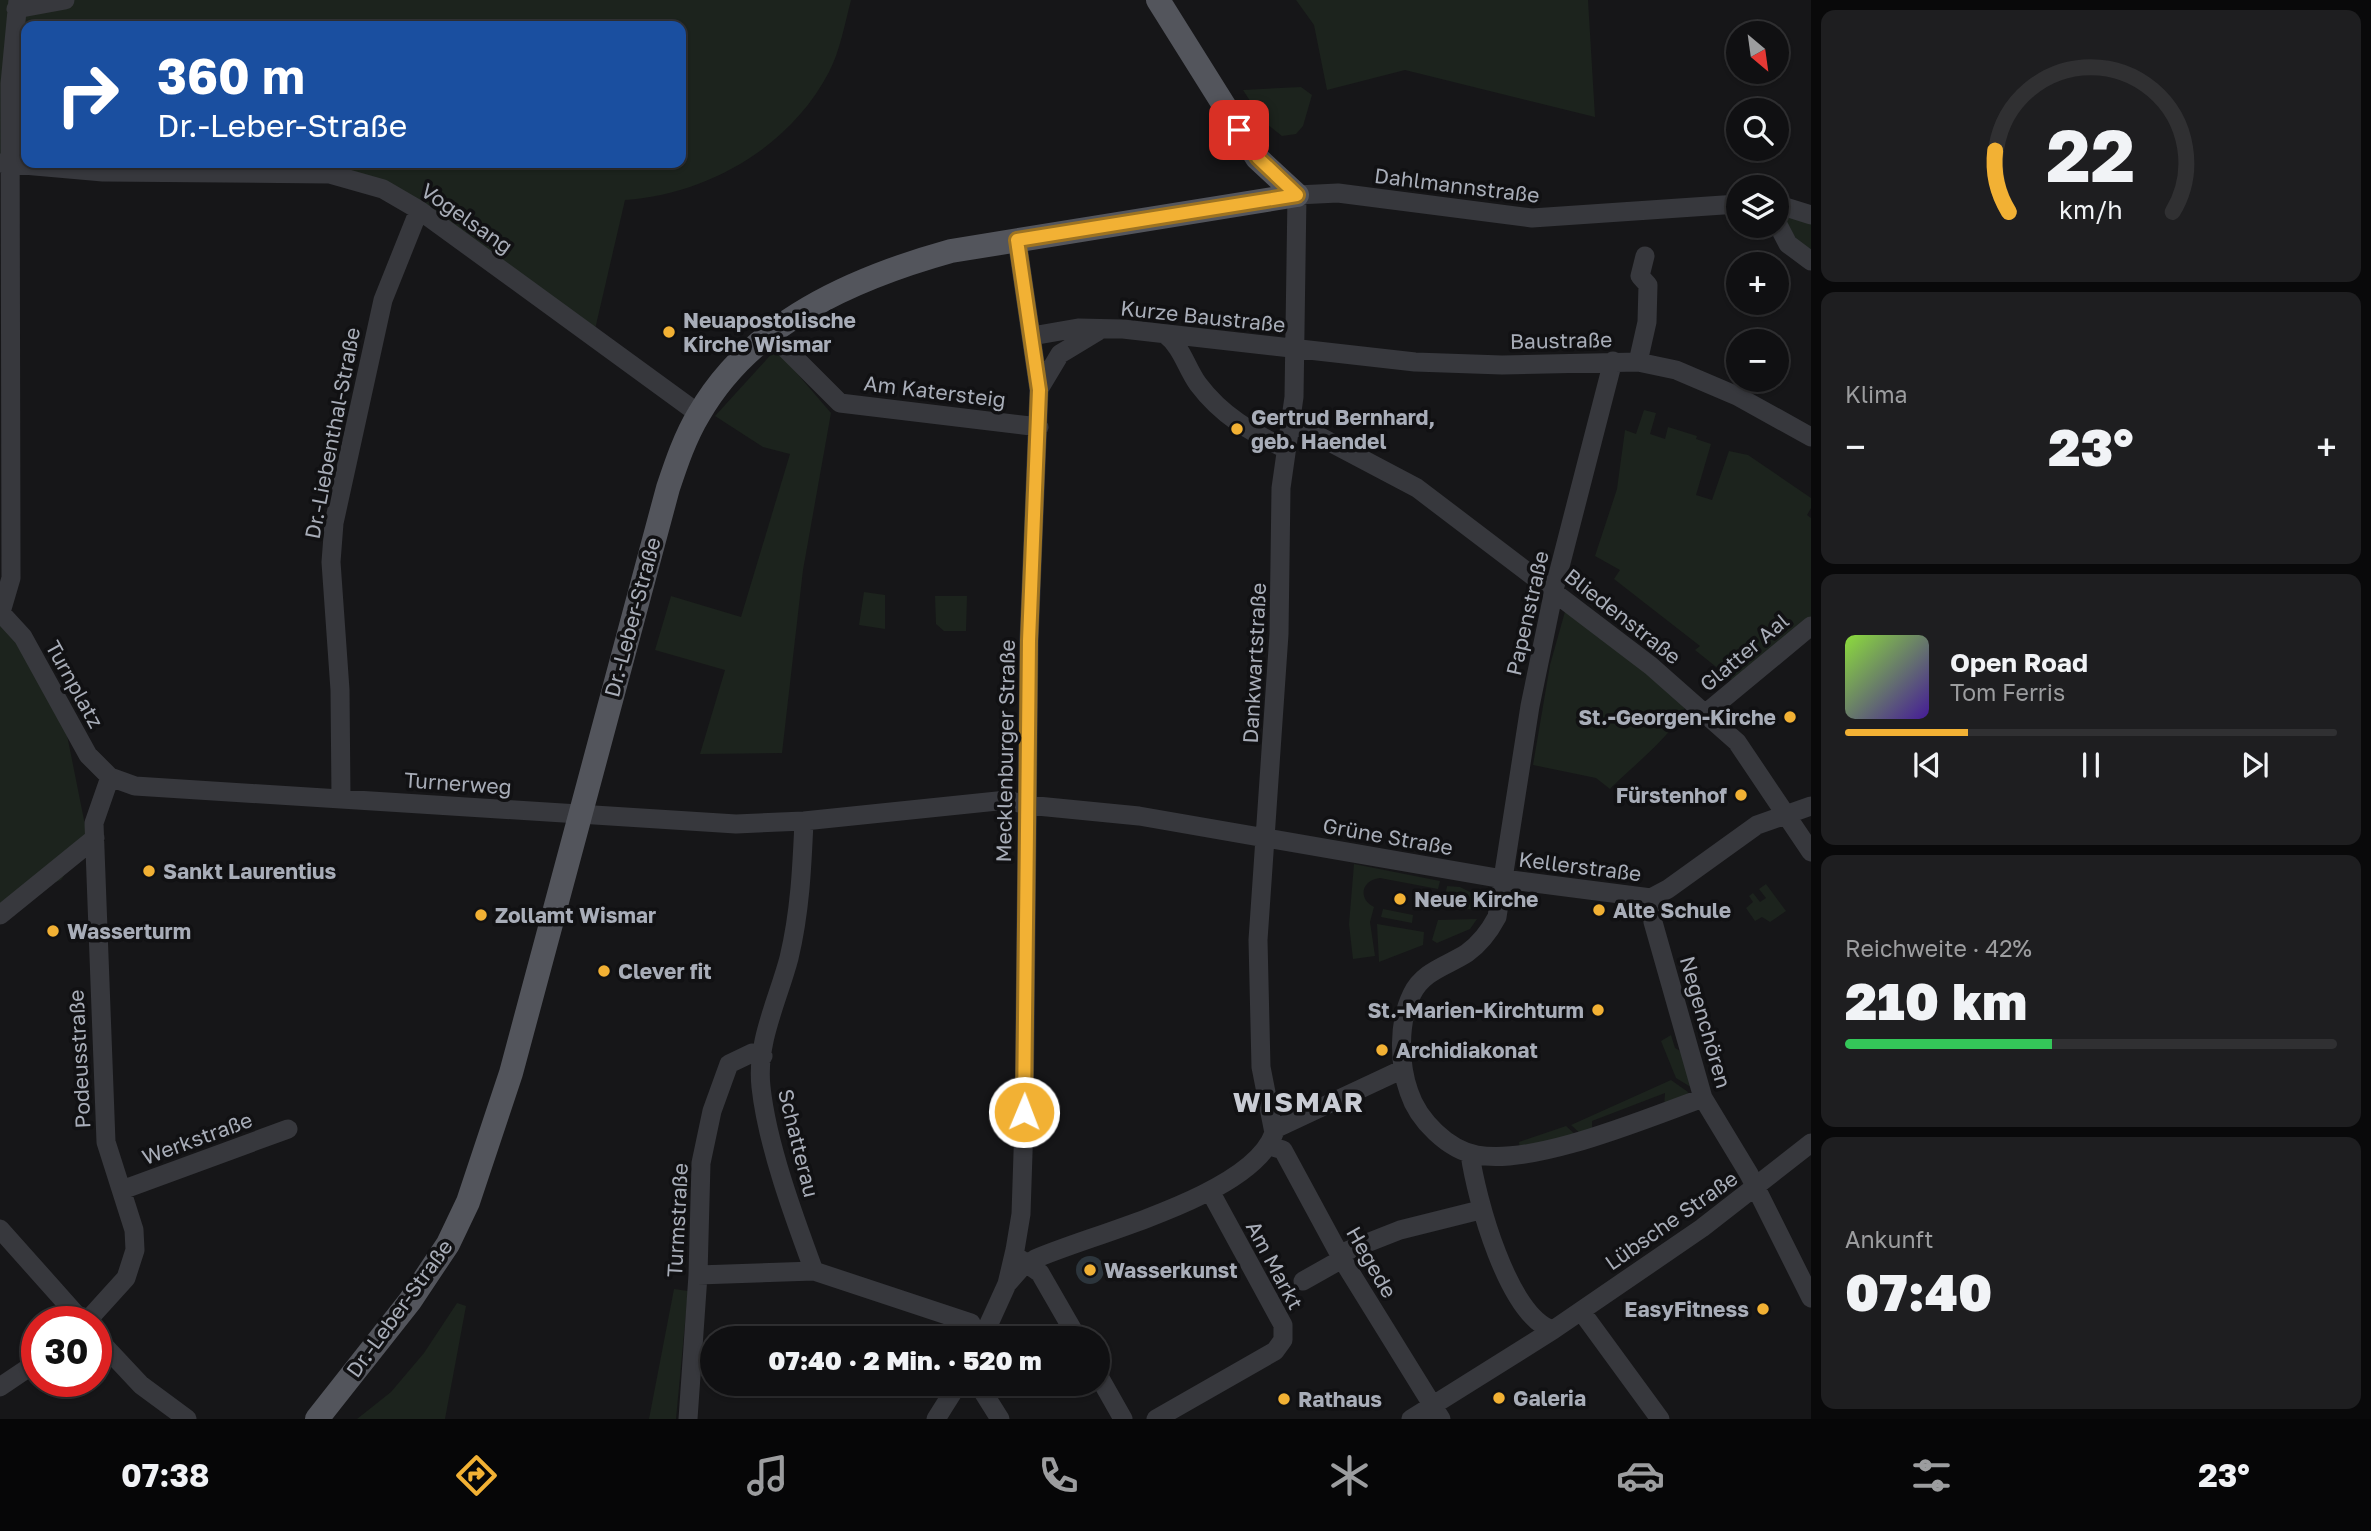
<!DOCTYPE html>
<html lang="de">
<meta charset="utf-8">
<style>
:root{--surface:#101012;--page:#1e1e20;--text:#f1f3f6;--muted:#9c9d9f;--line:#303032;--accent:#f2b134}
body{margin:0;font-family:"Golos Text",sans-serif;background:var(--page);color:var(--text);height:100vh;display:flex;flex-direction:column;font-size:26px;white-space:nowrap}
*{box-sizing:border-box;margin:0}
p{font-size:23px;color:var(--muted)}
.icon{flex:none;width:38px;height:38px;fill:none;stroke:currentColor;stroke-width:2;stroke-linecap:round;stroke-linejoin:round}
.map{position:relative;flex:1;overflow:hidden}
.side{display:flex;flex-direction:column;gap:10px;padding:10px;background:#09090a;width:560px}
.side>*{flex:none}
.hud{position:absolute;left:21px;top:21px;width:665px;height:147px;border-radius:14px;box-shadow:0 2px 5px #0004,0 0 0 2px var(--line);background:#1a4fa0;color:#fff;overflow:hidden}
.needle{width:46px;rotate:151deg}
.controls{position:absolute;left:1726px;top:21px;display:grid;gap:14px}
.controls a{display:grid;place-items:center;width:63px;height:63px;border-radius:50%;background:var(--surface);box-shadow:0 2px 5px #0004,0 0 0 2px var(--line);font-size:35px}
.speed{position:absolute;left:21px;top:1306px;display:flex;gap:14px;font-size:35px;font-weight:700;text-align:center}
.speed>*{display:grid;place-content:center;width:91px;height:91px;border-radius:50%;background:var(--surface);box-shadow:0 2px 5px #0004,0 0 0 2px var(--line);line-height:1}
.speed .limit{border:10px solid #d22;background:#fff;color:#111}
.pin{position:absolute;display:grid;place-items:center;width:60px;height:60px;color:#fff;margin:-30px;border-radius:14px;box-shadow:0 4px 10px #0006}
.me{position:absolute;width:77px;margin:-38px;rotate:1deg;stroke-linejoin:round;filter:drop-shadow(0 0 5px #0008)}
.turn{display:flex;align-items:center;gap:24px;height:147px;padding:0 21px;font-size:32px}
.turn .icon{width:91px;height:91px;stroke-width:2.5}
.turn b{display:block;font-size:49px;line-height:60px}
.big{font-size:52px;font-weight:800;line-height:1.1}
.side .widget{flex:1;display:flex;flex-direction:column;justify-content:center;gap:10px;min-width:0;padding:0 24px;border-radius:14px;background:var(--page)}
.side .dial{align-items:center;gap:0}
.dial svg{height:182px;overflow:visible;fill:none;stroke:var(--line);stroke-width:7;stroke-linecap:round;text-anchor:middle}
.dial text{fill:var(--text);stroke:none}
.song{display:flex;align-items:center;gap:21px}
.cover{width:84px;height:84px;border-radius:10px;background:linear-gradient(135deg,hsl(90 70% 55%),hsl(260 70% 35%))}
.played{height:7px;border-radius:4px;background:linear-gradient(90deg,var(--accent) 25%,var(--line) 25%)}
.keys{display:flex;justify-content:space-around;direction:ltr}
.heat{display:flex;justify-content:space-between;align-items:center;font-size:38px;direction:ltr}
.charge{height:10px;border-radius:5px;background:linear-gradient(90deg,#34c759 42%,var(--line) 0)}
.trip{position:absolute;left:700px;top:1326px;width:410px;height:70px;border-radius:35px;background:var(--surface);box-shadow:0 2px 5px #0004,0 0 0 2px var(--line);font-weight:800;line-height:70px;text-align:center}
.menu{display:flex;height:112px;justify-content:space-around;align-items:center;background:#060607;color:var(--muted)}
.menu .icon{width:49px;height:49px}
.menu .active{color:var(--accent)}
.menu b{font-size:32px;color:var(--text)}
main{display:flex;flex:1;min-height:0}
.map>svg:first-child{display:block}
.green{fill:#1c231d;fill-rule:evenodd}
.water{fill:#2c353c}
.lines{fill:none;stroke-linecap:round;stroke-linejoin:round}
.minor{stroke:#37383d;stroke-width:19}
.major{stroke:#53555c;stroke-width:24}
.route-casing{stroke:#9d7322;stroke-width:18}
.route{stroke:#f2b134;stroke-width:12}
.poi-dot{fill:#f2b134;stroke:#111113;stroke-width:2.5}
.labels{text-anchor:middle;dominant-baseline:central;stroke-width:7;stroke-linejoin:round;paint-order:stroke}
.street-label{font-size:21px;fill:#a8adb8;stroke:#111113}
.poi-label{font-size:21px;font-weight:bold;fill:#a8adb8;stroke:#111113;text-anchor:start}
.district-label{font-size:28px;font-weight:bold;letter-spacing:2px;fill:#c9ccd4;stroke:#111113}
</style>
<main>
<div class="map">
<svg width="1811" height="1419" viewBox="0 0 1811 1419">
<rect width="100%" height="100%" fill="#161618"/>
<!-- green -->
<path class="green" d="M 0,0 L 851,0 C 845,23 840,51 829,72 C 790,147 708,194 625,200 L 593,338 L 419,210 L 330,174 L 0,163 ZM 26,26 L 681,26 L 681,163 L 26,163 Z
M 1296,0 L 1588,0 L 1595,117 L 1405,70 L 1327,90 L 1314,25 Z
M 1301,87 L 1312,95 L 1303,126 L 1296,134 L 1282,136 L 1263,121 L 1243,90 Z
M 1776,209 L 1811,215 L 1811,261 Z
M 776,349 L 831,413 L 803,570 L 782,753 L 700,754 L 725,670 L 655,650 L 671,596 L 741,617 L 790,454 L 763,447 L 715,416 Z
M 1644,410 L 1656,413 L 1650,434 L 1665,439 L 1668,427 L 1697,436 L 1696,439 L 1711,444 L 1696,495 L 1712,500 L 1729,451 L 1748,455 L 1811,498 L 1811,508 L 1807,515 L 1811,518 L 1811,619 L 1735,682 L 1695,650 L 1700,646 L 1614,579 L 1620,570 L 1595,556 L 1617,489 L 1625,430 L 1636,434 Z
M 864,592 L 885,595 L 885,629 L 859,625 Z
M 935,596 L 967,596 L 966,631 L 944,631 L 936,624 Z
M 1566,608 L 1686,703 C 1683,727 1628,770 1610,789 L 1596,778 L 1533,765 L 1550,665 Z
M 0,620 L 17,638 L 66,730 L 88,840 L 61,880 L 0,904 Z
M 1354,864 L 1440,881 L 1438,889 L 1380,878 C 1362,880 1357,898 1374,907 L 1370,922 L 1375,956 L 1353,959 L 1349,924 Z
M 1766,884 L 1786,911 L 1770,922 L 1762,917 L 1755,921 L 1746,908 L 1753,902 L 1749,896 L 1753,893 L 1760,902 L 1766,898 L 1759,889 Z
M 1447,886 L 1460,887 L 1478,896 L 1481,910 L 1443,907 Z
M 1383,909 L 1413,915 L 1412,923 L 1381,917 Z
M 1477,919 L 1470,929 L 1437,943 L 1432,940 L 1438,920 Z
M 1377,924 L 1424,932 L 1423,945 L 1379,962 Z
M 1671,1035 L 1675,1048 L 1689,1056 L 1694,1089 L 1676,1078 L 1661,1041 Z
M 1671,1080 L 1688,1092 L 1685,1100 L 1664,1108 L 1665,1093 L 1592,1121 L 1592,1134 L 1582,1135 L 1571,1125 Z
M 1566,1126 L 1578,1137 L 1520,1150 L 1519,1142 Z
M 674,1289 L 688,1291 L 676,1419 L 649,1419 Z
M 457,1303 L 466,1306 L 445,1419 L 357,1419 L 391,1392 L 424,1353 Z"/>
<!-- water -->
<path class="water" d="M1076 1270a14 14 0 1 1 28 0a14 14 0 1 1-28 0Z"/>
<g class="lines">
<!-- minor -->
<path class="minor" d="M 16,9 L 65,0
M 0,163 L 103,172 L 330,174 L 383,189 L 419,210 L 699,414
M 1776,204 L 1811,215
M 1776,221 L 1788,244 L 1811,261
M 771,334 L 840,403 L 1039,427
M 1165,334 C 1182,347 1186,367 1198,384 C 1222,416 1251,432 1286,449
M 1032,336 L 1078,328 L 1123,329 L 1415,362 L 1502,365 L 1638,362 L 1676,370 L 1737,396 L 1811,437
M 1613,361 L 1554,590 L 1530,706 L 1497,917 C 1489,932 1481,943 1467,953 C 1447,966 1423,971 1412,994 C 1398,1022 1399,1064 1409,1092 C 1418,1120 1448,1150 1477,1155 C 1534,1166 1647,1118 1703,1098
M 1638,362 L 1647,322 L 1648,285 L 1640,276 L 1645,256
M 1039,389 L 1060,354 L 1098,331
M 1292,422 L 1417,488 L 1651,666 L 1737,742 L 1811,852
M 0,612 L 23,637 L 88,755 L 110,777 L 135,786 L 736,824 L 804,821 L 1007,800 L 1027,805 L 1139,816 L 1503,879 L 1651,898
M 1,612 L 11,578 L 10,84 L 18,0
M 1706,713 L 1811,626
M 341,798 L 340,690 L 331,562 L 334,523 L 383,300 L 419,210
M 804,821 C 802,867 800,912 789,958 C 778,1000 756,1042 761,1087 C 767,1144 794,1217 814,1271
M 1651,898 L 1653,922 L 1703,1098 L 1749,1174 L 1811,1298
M 1651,898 L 1668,889 L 1757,825 L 1811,806
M 0,915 L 95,838
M 1275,1129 L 1401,1070
M 1270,1146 L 1283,1150 L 1342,1259 L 1441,1419
M 1470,1154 C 1476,1197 1508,1317 1553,1330
M 122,1190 L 288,1129
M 0,1229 L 82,1321
M 1339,1254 L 1400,1230 L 1480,1210
M 1020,1259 L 1040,1273 L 1078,1339
M 698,1275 L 814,1271 L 971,1323
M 1303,1281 L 1342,1259
M 1007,1284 L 1022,1267 L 1035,1259 C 1094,1233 1252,1196 1274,1133 L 1261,1067 L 1258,940 L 1279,634 L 1281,488 L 1294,397 L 1297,195 L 1338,193 L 1532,218 L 1738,204
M 1581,1311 L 1660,1419
M 87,1321 L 126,1278 L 135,1250 L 134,1230 L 106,1142 L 94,823 L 110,777
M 96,1337 L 141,1385 L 187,1419
M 982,1339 L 1007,1284 L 1015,1250 L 1021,1214 L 1024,1123 L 1029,641 L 1039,390 L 1017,240
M 1097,1373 L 1123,1419
M 978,1384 L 1000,1419
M 0,1387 L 37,1362
M 688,1419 L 698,1275 L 701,1163 L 712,1111 L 729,1064 L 752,1053 L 763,1056
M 936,1419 L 958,1384
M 1156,1419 L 1275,1351 L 1283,1340 L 1283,1325 L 1210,1191
M 1411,1419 L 1553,1330 L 1702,1228 L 1811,1143"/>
<!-- major -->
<path class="major" d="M 1158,0 L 1257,158 L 1297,195
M 317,1419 L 410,1301 L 448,1244 L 468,1202 L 511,1073 L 668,488 C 676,464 685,437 699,414 C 752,322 854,278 951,251 L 1297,195"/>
</g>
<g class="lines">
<defs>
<path id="route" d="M 1024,1112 L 1029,641 L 1039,390 L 1017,240 L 1297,195 L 1258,158 L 1239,130"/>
</defs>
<!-- route casing -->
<use href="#route" class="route-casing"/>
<!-- route -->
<use href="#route" class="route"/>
</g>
<!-- markers -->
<g class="poi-dot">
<circle cx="669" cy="332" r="7"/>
<circle cx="1237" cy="429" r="7"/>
<circle cx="1790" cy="717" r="7"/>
<circle cx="1741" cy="795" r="7"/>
<circle cx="149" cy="871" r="7"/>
<circle cx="1400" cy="899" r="7"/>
<circle cx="1599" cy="910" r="7"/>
<circle cx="481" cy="915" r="7"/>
<circle cx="53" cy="931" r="7"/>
<circle cx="604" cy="971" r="7"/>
<circle cx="1598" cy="1010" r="7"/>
<circle cx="1382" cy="1050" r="7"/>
<circle cx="1090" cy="1270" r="7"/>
<circle cx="1763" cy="1309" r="7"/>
<circle cx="1499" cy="1398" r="7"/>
<circle cx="1284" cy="1399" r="7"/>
</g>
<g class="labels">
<!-- street labels -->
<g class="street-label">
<text transform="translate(1457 185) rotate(7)">Dahlmannstraße</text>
<text transform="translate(467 218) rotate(35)">Vogelsang</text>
<text transform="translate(1203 316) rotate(6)">Kurze Baustraße</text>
<text transform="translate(1561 340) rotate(-1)">Baustraße</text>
<text transform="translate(935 391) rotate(7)">Am Katersteig</text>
<text transform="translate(332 433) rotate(-79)">Dr.-Liebenthal-Straße</text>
<text transform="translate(1527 613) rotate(-77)">Papenstraße</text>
<text transform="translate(1623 616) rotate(38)">Bliedenstraße</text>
<text transform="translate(632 617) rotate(-75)">Dr.-Leber-Straße</text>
<text transform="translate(1744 652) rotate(-40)">Glatter Aal</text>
<text transform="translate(1254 663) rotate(-87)">Dankwartstraße</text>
<text transform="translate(75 684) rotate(61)">Turnplatz</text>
<text transform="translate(1005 751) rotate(-89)">Mecklenburger Straße</text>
<text transform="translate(458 783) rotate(4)">Turnerweg</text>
<text transform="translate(1388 836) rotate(10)">Grüne Straße</text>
<text transform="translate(1580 866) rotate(7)">Kellerstraße</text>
<text transform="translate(1706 1022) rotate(74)">Negenchören</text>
<text transform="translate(79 1059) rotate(-93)">Podeusstraße</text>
<text transform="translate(197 1138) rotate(-20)">Werkstraße</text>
<text transform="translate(799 1143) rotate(76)">Schatterau</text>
<text transform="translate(677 1220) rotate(-87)">Turmstraße</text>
<text transform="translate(1671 1220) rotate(-35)">Lübsche Straße</text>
<text transform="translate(1372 1262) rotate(60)">Hegede</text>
<text transform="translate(1275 1265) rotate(62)">Am Markt</text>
<text transform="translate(399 1308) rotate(-54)">Dr.-Leber-Straße</text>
</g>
<!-- poi labels -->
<g class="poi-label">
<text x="683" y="320">Neuapostolische<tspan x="683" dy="24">Kirche Wismar</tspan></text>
<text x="1251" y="417">Gertrud Bernhard,<tspan x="1251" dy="24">geb. Haendel</tspan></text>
<text x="1776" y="717" text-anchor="end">St.-Georgen-Kirche</text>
<text x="1727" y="795" text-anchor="end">Fürstenhof</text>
<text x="163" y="871">Sankt Laurentius</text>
<text x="1414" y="899">Neue Kirche</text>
<text x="1613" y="910">Alte Schule</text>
<text x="495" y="915">Zollamt Wismar</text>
<text x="67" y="931">Wasserturm</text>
<text x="618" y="971">Clever fit</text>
<text x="1584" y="1010" text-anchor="end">St.-Marien-Kirchturm</text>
<text x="1396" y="1050">Archidiakonat</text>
<text x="1104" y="1270">Wasserkunst</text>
<text x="1749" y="1309" text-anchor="end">EasyFitness</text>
<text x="1513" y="1398">Galeria</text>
<text x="1298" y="1399">Rathaus</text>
</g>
<!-- district labels -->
<g class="district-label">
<text x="1299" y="1101">WISMAR</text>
</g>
</g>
</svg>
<div class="controls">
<a><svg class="needle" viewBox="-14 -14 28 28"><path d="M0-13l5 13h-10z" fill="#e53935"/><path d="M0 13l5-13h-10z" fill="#9c9d9f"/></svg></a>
<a><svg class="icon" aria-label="search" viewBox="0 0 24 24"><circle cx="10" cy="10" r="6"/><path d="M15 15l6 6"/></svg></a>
<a><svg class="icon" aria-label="layers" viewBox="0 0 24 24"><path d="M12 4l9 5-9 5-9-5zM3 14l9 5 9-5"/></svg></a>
<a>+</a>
<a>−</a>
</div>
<div class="speed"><div class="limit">30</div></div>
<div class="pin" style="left:1239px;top:130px;background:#d93025"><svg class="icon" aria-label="arrive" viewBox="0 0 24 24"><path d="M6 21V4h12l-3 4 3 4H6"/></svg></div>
<svg class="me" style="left:1024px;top:1112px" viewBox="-20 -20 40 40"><circle r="17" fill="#f2b134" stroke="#fff" stroke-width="3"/><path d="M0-11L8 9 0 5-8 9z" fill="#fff"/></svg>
<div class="trip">07:40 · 2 Min. · 520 m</div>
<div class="hud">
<div class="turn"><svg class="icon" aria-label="right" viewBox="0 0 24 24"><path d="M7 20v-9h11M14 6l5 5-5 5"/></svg><div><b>360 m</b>Dr.-Leber-Straße</div></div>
</div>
</div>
<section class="side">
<div class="widget dial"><svg viewBox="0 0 100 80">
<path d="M14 69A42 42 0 1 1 86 69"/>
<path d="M14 69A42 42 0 0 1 8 42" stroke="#f2b134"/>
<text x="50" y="56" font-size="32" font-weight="700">22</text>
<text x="50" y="72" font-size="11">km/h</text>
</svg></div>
<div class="widget"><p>Klima</p>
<div class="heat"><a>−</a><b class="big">23°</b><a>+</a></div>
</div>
<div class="widget">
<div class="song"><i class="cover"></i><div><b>Open Road</b><p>Tom Ferris</p></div></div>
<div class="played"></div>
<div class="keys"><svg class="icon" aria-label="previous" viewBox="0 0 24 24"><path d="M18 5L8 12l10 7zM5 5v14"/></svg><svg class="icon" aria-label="pause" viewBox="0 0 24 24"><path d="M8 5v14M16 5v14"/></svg><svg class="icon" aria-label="next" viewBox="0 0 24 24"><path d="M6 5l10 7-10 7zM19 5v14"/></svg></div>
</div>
<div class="widget"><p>Reichweite · 42%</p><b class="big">210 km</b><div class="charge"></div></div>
<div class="widget"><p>Ankunft</p><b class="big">07:40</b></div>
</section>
</main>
<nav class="menu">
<b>07:38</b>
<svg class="icon active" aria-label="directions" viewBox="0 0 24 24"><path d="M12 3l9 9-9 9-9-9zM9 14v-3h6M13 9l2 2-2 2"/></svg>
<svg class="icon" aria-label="music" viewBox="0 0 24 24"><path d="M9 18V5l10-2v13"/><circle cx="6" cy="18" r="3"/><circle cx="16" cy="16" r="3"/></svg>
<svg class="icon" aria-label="phone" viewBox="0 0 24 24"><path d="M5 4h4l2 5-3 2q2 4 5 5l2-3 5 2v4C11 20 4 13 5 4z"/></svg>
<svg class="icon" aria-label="climate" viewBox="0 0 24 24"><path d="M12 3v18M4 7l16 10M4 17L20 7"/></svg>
<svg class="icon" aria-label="car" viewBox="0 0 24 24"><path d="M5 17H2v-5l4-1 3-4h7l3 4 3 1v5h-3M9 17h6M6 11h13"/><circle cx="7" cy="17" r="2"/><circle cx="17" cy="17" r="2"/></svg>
<svg class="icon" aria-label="filters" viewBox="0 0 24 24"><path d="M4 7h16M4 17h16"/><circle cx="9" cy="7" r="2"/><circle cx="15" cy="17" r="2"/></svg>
<b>23°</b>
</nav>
